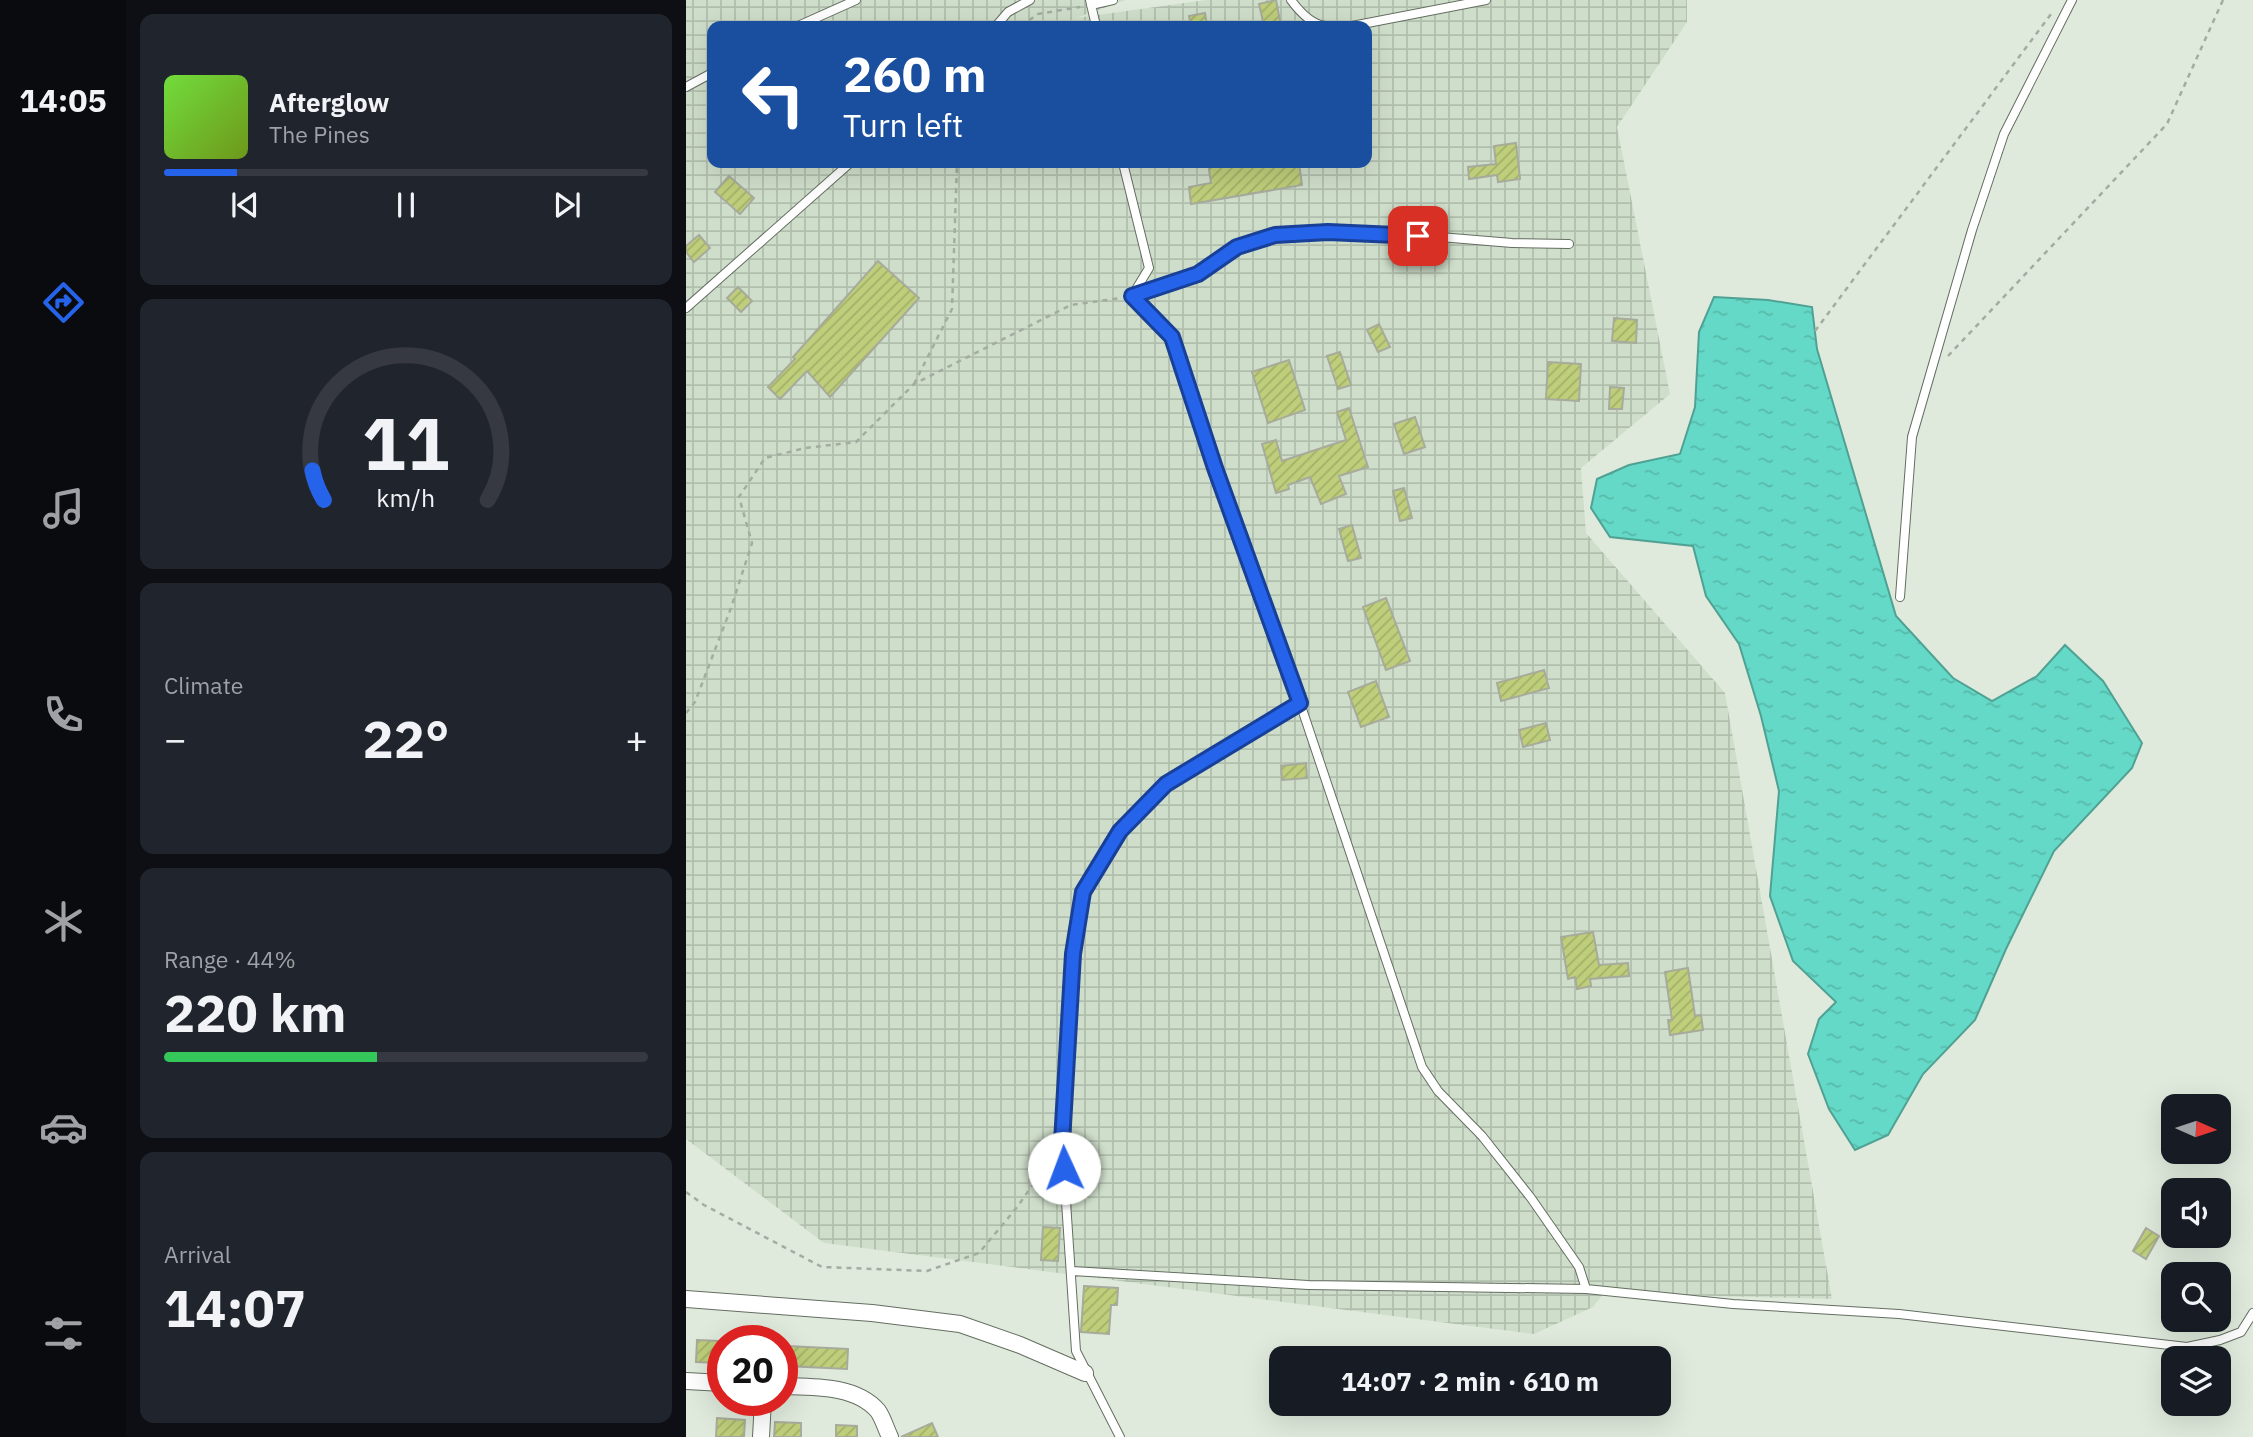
<!DOCTYPE html>
<meta charset="utf-8">
<style>
:root{--surface:#171b24;--page:#20242c;--text:#f1f3f6;--muted:#9ea1a6;--line:#363941;--accent:#2563eb}
body{margin:0;font-family:"IBM Plex Sans",sans-serif;background:var(--page);color:var(--text);height:100vh;display:flex;flex-direction:column;font-size:26px;white-space:nowrap}
*{box-sizing:border-box;margin:0}
p{font-size:23px;color:var(--muted)}
.icon{flex:none;width:38px;height:38px;fill:none;stroke:currentColor;stroke-width:2;stroke-linecap:round;stroke-linejoin:round}
.map{position:relative;flex:1;overflow:hidden}
.panel{display:flex;flex-direction:column;gap:14px;padding:14px;background:#0d0f14;width:560px}
.panel>*{flex:none}
.guide{position:absolute;left:21px;top:21px;width:665px;height:147px;border-radius:14px;box-shadow:0 7px 28px #0002;background:#1a4fa0;color:#fff;overflow:hidden}
.needle{width:46px;rotate:93deg}
.fabs{position:absolute;left:1475px;top:1094px;display:grid;gap:14px}
.fabs a{display:grid;place-items:center;width:70px;height:70px;border-radius:14px;background:var(--surface);box-shadow:0 7px 28px #0002;font-size:35px}
.speed{position:absolute;left:21px;top:1325px;display:flex;gap:14px;font-size:35px;font-weight:700;text-align:center}
.speed>*{display:grid;place-content:center;width:91px;height:91px;border-radius:50%;background:var(--surface);box-shadow:0 7px 28px #0002;line-height:1}
.speed .limit{border:10px solid #d22;background:#fff;color:#111}
.pin{position:absolute;display:grid;place-items:center;width:60px;height:60px;color:#fff;margin:-30px;border-radius:14px;box-shadow:0 4px 10px #0006}
.me{position:absolute;width:77px;margin:-38px;rotate:358deg;stroke-linejoin:round;filter:drop-shadow(0 0 5px #0008)}
.turn{display:flex;align-items:center;gap:24px;height:147px;padding:0 21px;font-size:32px}
.turn .icon{width:91px;height:91px;stroke-width:2.5}
.turn b{display:block;font-size:49px;line-height:60px}
.big{font-size:52px;font-weight:700;line-height:1.1}
.panel .tile{flex:1;display:flex;flex-direction:column;justify-content:center;gap:10px;min-width:0;padding:0 24px;border-radius:14px;background:var(--page)}
.panel .dial{align-items:center;gap:0}
.dial svg{height:182px;overflow:visible;fill:none;stroke:var(--line);stroke-width:7;stroke-linecap:round;text-anchor:middle}
.dial text{fill:var(--text);stroke:none}
.song{display:flex;align-items:center;gap:21px}
.cover{width:84px;height:84px;border-radius:10px;background:linear-gradient(135deg,hsl(100 70% 55%),hsl(80 70% 35%))}
.played{height:7px;border-radius:4px;background:linear-gradient(90deg,var(--accent) 15%,var(--line) 15%)}
.keys{display:flex;justify-content:space-around;direction:ltr}
.heat{display:flex;justify-content:space-between;align-items:center;font-size:38px;direction:ltr}
.charge{height:10px;border-radius:5px;background:linear-gradient(90deg,#34c759 44%,var(--line) 0)}
.trip{position:absolute;left:583px;top:1346px;width:402px;height:70px;border-radius:14px;background:var(--surface);box-shadow:0 7px 28px #0002;font-weight:700;line-height:70px;text-align:center}
main{display:flex;flex:1;min-height:0}
.dock{display:flex;flex-direction:column;width:126px;justify-content:space-around;align-items:center;background:#090b0e;color:var(--muted)}
.dock .icon{width:49px;height:49px}
.dock .selected{color:var(--accent)}
.dock b{font-size:32px;color:var(--text)}
.map>svg:first-child{display:block}
.industrial{fill:url(#industrial-grid);fill-rule:evenodd}
.water{fill:url(#water-ripples);stroke:#4fa193;stroke-width:2}
.building{fill:url(#building-hatch);stroke:#a7ab9c;stroke-width:2}
.lines{fill:none;stroke-linecap:round;stroke-linejoin:round}
.lane-casing{stroke:#646e61;stroke-width:10}
.street-casing{stroke:#646e61;stroke-width:18}
.path{stroke:#a3aca1;stroke-width:2.5;stroke-dasharray:5 5;stroke-linecap:butt}
.lane{stroke:#fff;stroke-width:8}
.street{stroke:#fff;stroke-width:16}
.route-casing{stroke:#184099;stroke-width:18}
.route{stroke:#2563eb;stroke-width:12}
</style>
<main>
<nav class="dock">
<b>14:05</b>
<svg class="icon selected" aria-label="directions" viewBox="0 0 24 24"><path d="M12 3l9 9-9 9-9-9zM9 14v-3h6M13 9l2 2-2 2"/></svg>
<svg class="icon" aria-label="music" viewBox="0 0 24 24"><path d="M9 18V5l10-2v13"/><circle cx="6" cy="18" r="3"/><circle cx="16" cy="16" r="3"/></svg>
<svg class="icon" aria-label="phone" viewBox="0 0 24 24"><path d="M5 4h4l2 5-3 2q2 4 5 5l2-3 5 2v4C11 20 4 13 5 4z"/></svg>
<svg class="icon" aria-label="climate" viewBox="0 0 24 24"><path d="M12 3v18M4 7l16 10M4 17L20 7"/></svg>
<svg class="icon" aria-label="car" viewBox="0 0 24 24"><path d="M5 17H2v-5l4-1 3-4h7l3 4 3 1v5h-3M9 17h6M6 11h13"/><circle cx="7" cy="17" r="2"/><circle cx="17" cy="17" r="2"/></svg>
<svg class="icon" aria-label="filters" viewBox="0 0 24 24"><path d="M4 7h16M4 17h16"/><circle cx="9" cy="7" r="2"/><circle cx="15" cy="17" r="2"/></svg>
</nav>
<section class="panel">
<div class="tile">
<div class="song"><i class="cover"></i><div><b>Afterglow</b><p>The Pines</p></div></div>
<div class="played"></div>
<div class="keys"><svg class="icon" aria-label="previous" viewBox="0 0 24 24"><path d="M18 5L8 12l10 7zM5 5v14"/></svg><svg class="icon" aria-label="pause" viewBox="0 0 24 24"><path d="M8 5v14M16 5v14"/></svg><svg class="icon" aria-label="next" viewBox="0 0 24 24"><path d="M6 5l10 7-10 7zM19 5v14"/></svg></div>
</div>
<div class="tile dial"><svg viewBox="0 0 100 80">
<path d="M14 69A42 42 0 1 1 86 69"/>
<path d="M14 69A42 42 0 0 1 9 56" stroke="#2563eb"/>
<text x="50" y="56" font-size="32" font-weight="700">11</text>
<text x="50" y="72" font-size="11">km/h</text>
</svg></div>
<div class="tile"><p>Climate</p>
<div class="heat"><a>−</a><b class="big">22°</b><a>+</a></div>
</div>
<div class="tile"><p>Range · 44%</p><b class="big">220 km</b><div class="charge"></div></div>
<div class="tile"><p>Arrival</p><b class="big">14:07</b></div>
</section>
<div class="map">
<svg width="1567" height="1437" viewBox="0 0 1567 1437">
<defs>
<pattern id="industrial-grid" width="8" height="8" patternUnits="userSpaceOnUse" patternTransform="scale(1.75)"><rect width="8" height="8" fill="#cfdeca"/><path d="M0 4h8M4 0v8" fill="none" stroke="#b1bead"/></pattern>
<pattern id="water-ripples" width="26" height="14" patternUnits="userSpaceOnUse" patternTransform="scale(1.75)"><rect width="26" height="14" fill="#65d9c7"/><path d="M2 4q2-2 4 0t4 0M15 11q2-2 4 0t4 0" fill="none" stroke="#57baaa"/></pattern>
<pattern id="building-hatch" width="6" height="6" patternUnits="userSpaceOnUse" patternTransform="scale(1.75)"><rect width="6" height="6" fill="#bece7a"/><path d="M-1 1l2-2M0 6l6-6M5 7l2-2" fill="none" stroke="#a3b069"/></pattern>
</defs>
<rect width="100%" height="100%" fill="#dfeadc"/>
<!-- industrial -->
<path class="industrial" d="M 0,0 L 440,0 L 390,18 L 520,0 L 1001,0 L 1001,22 L 931,127 L 984,394 L 895,468 L 900,533 L 1039,693 L 1146,1299 L 918,1293 L 907,1307 L 848,1334 L 138,1243 L 0,1139 ZM 26,26 L 681,26 L 681,163 L 26,163 Z"/>
<!-- water -->
<path class="water" d="M 1028,297 L 1082,300 L 1126,307 L 1131,349 L 1210,616 L 1267,678 L 1306,701 L 1351,676 L 1379,645 L 1417,681 L 1456,743 L 1446,768 L 1368,851 L 1320,949 L 1289,1020 L 1237,1074 L 1202,1135 L 1169,1150 L 1143,1109 L 1122,1054 L 1133,1019 L 1150,1002 L 1107,961 L 1084,896 L 1093,791 L 1075,716 L 1053,644 L 1020,596 L 1007,546 L 924,537 L 905,508 L 911,479 L 943,465 L 994,454 L 1009,407 L 1013,332 Z"/>
<!-- building -->
<path class="building" d="M 590,0 L 595,26 L 578,26 L 573,4 Z
M 519,13 L 521,26 L 505,26 L 503,16 Z
M 830,143 L 834,179 L 812,182 L 811,175 L 783,179 L 782,167 L 810,164 L 808,146 Z
M 522,163 L 613,163 L 616,185 L 505,204 L 503,187 L 525,183 Z
M 43,176 L 68,198 L 54,214 L 29,192 Z
M 13,235 L 24,248 L 8,262 L 0,252 L 0,246 Z
M 192,261 L 233,298 L 144,397 L 121,371 L 94,399 L 82,387 L 109,359 L 107,357 Z
M 52,287 L 66,301 L 55,312 L 41,298 Z
M 928,318 L 951,320 L 950,343 L 926,341 Z
M 693,324 L 704,347 L 692,352 L 681,330 Z
M 654,352 L 665,385 L 652,389 L 641,356 Z
M 603,360 L 619,410 L 582,423 L 566,372 Z
M 862,362 L 895,364 L 893,401 L 860,399 Z
M 924,387 L 938,388 L 936,409 L 923,409 Z
M 663,408 L 682,467 L 653,476 L 660,494 L 635,504 L 624,477 L 602,485 L 603,489 L 590,493 L 576,444 L 590,440 L 596,461 L 660,440 L 651,412 Z
M 729,417 L 739,447 L 718,454 L 708,424 Z
M 718,488 L 726,518 L 714,521 L 707,491 Z
M 666,525 L 675,558 L 662,561 L 653,529 Z
M 700,598 L 724,661 L 700,670 L 677,607 Z
M 858,670 L 863,688 L 815,701 L 811,683 Z
M 690,681 L 703,717 L 675,727 L 662,692 Z
M 860,723 L 864,740 L 837,747 L 833,730 Z
M 620,763 L 621,778 L 596,780 L 595,766 Z
M 907,932 L 913,965 L 942,963 L 943,976 L 904,979 L 905,986 L 891,989 L 889,977 L 882,979 L 875,937 Z
M 1002,968 L 1009,1016 L 1015,1015 L 1017,1030 L 984,1035 L 982,1020 L 986,1020 L 979,972 Z
M 357,1227 L 374,1228 L 372,1261 L 355,1260 Z
M 1460,1228 L 1473,1236 L 1460,1259 L 1447,1251 Z
M 398,1286 L 432,1288 L 431,1305 L 425,1305 L 423,1334 L 395,1332 Z
M 11,1340 L 33,1341 L 32,1363 L 10,1362 Z
M 101,1346 L 162,1349 L 161,1369 L 100,1366 Z
M 31,1418 L 59,1420 L 58,1437 L 30,1437 Z
M 89,1422 L 115,1423 L 115,1437 L 88,1437 Z
M 246,1423 L 252,1437 L 215,1437 Z
M 150,1425 L 171,1426 L 171,1437 L 150,1437 Z"/>
<g class="lines">
<defs>
<path id="lane" d="M 404,0 L 410,26
M 605,0 C 613,11 625,24 639,26
M 405,5 L 427,0
M 112,26 L 170,0
M 310,26 L 322,12 L 344,0
M 666,26 L 800,0
M 0,87 L 26,73
M 437,163 L 463,268 L 446,296
M 883,244 L 826,243 L 754,237 L 642,232 L 589,235 L 551,247 L 512,274 L 446,296 L 486,337 L 529,468 L 614,703 L 736,1067 L 752,1091 L 796,1136 L 845,1198 L 893,1267 L 900,1289
M 0,308 L 164,163
M 1214,597 L 1226,437 L 1286,230 L 1318,134 L 1386,0
M 386,1271 L 622,1285 L 900,1289 L 1047,1304 L 1213,1314 L 1501,1347 L 1534,1340 L 1555,1332 L 1567,1313
M 434,1437 L 390,1351 L 376,1142 L 387,954 L 397,892 L 434,831 L 480,784 L 614,703"/>
<path id="street" d="M 0,1299 L 186,1313 L 274,1324 L 334,1345 L 399,1373
M 0,1381 L 37,1383
M 96,1386 C 127,1387 170,1385 192,1411 C 197,1418 200,1429 204,1437
M 75,1437 L 77,1400"/>
</defs>
<!-- lane casing -->
<use href="#lane" class="lane-casing"/>
<!-- street casing -->
<use href="#street" class="street-casing"/>
<!-- path -->
<path class="path" d="M 335,26 L 352,14 L 394,7
M 1129,331 L 1365,14
M 1262,356 L 1481,124 L 1537,0
M 228,384 L 266,309 L 271,163
M 0,713 L 9,702 L 45,608 L 66,543 L 53,497 L 79,458 L 119,448 L 170,442 L 228,384 L 385,305 L 435,298
M 0,1192 L 18,1205 L 136,1267 L 241,1271 L 293,1253 L 332,1206 L 365,1158"/>
<!-- lane -->
<use href="#lane" class="lane"/>
<!-- street -->
<use href="#street" class="street"/>
</g>
<g class="lines">
<defs>
<path id="route" d="M 378,1168 L 376,1142 L 387,954 L 397,892 L 434,831 L 480,784 L 614,703 L 529,468 L 486,337 L 446,296 L 512,274 L 551,247 L 589,235 L 642,232 L 732,236"/>
</defs>
<!-- route casing -->
<use href="#route" class="route-casing"/>
<!-- route -->
<use href="#route" class="route"/>
</g>
</svg>
<div class="fabs">
<a><svg class="needle" viewBox="-14 -14 28 28"><path d="M0-13l5 13h-10z" fill="#e53935"/><path d="M0 13l5-13h-10z" fill="#9ea1a6"/></svg></a>
<a><svg class="icon" aria-label="sound" viewBox="0 0 24 24"><path d="M4 9h4l5-4v14l-5-4H4zM17 9q2 3 0 6"/></svg></a>
<a><svg class="icon" aria-label="search" viewBox="0 0 24 24"><circle cx="10" cy="10" r="6"/><path d="M15 15l6 6"/></svg></a>
<a><svg class="icon" aria-label="layers" viewBox="0 0 24 24"><path d="M12 4l9 5-9 5-9-5zM3 14l9 5 9-5"/></svg></a>
</div>
<div class="speed"><div class="limit">20</div></div>
<div class="pin" style="left:732px;top:236px;background:#d93025"><svg class="icon" aria-label="arrive" viewBox="0 0 24 24"><path d="M6 21V4h12l-3 4 3 4H6"/></svg></div>
<svg class="me" style="left:378px;top:1168px" viewBox="-20 -20 40 40"><circle r="19" fill="#fff"/><path d="M0-13L10 11 0 6-10 11z" fill="#2563eb"/></svg>
<div class="trip">14:07 · 2 min · 610 m</div>
<div class="guide">
<div class="turn"><svg class="icon" aria-label="left" viewBox="0 0 24 24"><path d="M17 20v-9H6M10 6l-5 5 5 5"/></svg><div><b>260 m</b>Turn left</div></div>
</div>
</div>
</main>
